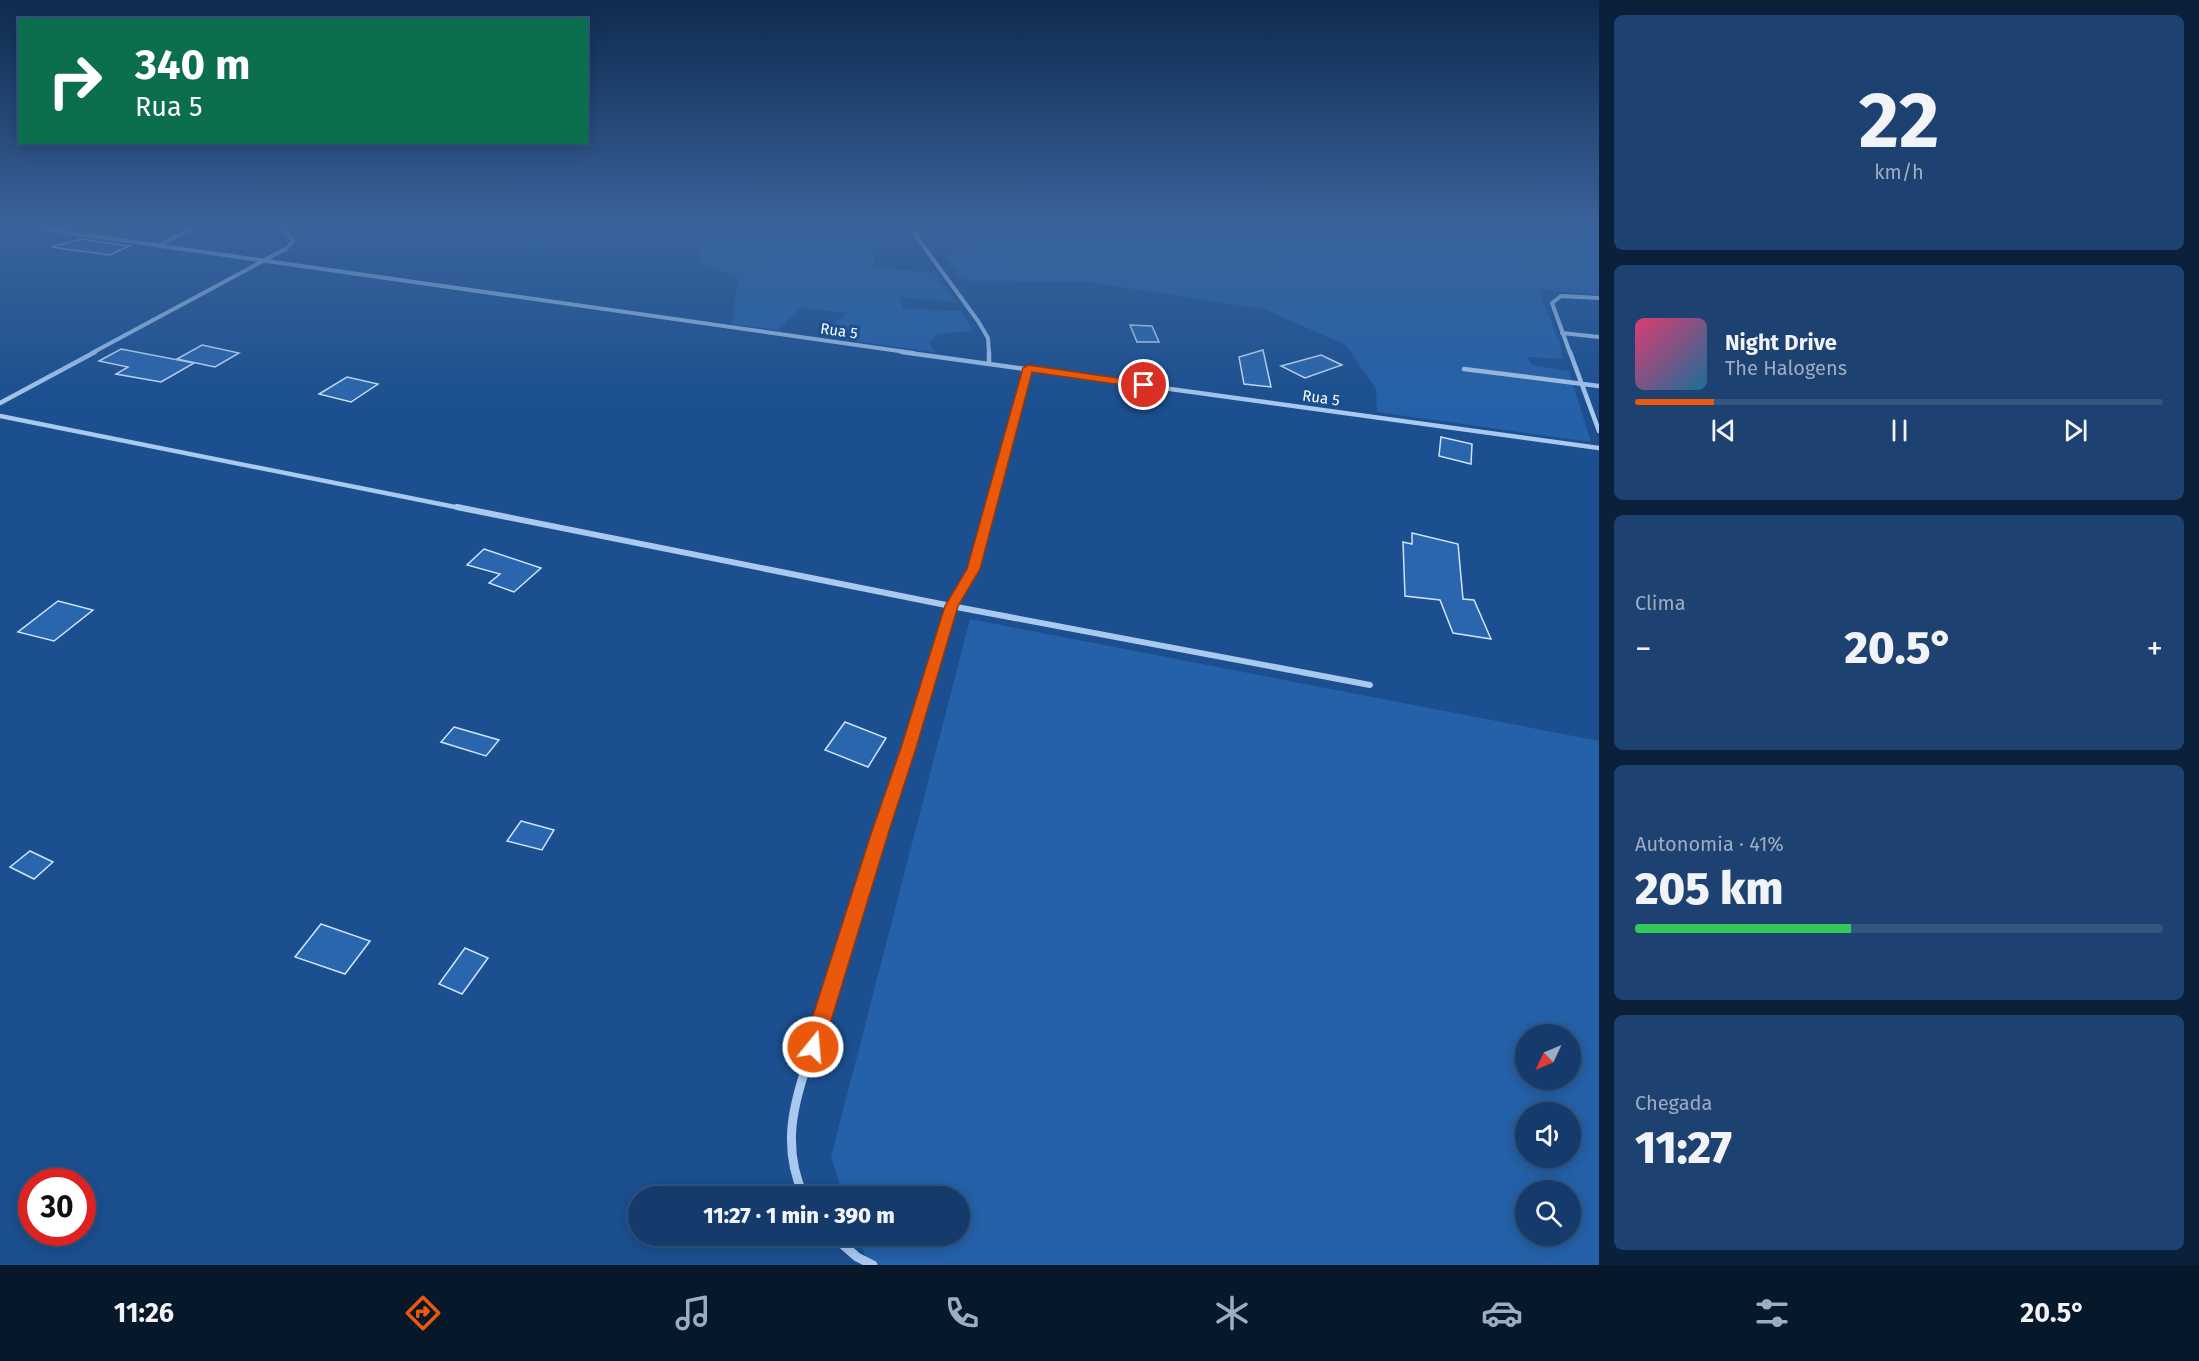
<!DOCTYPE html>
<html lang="pt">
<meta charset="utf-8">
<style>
:root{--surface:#143b6b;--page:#1d4271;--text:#f1f3f6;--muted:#9dadc1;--line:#33557e;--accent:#ea580c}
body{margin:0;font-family:"Fira Sans",sans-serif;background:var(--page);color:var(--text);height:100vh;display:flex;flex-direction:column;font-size:22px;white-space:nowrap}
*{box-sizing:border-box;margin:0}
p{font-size:20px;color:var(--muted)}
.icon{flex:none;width:33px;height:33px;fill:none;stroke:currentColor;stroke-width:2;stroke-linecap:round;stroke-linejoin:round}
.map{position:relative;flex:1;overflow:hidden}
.sheet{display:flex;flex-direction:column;gap:15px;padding:15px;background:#0b203b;width:600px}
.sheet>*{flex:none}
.banner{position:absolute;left:18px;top:18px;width:570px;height:126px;border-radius:0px;box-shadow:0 3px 15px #0003,0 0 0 2px var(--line);background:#0b6e4f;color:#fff;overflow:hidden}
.needle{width:39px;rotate:226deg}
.controls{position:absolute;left:1515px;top:1024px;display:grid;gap:12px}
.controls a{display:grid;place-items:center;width:66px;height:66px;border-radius:50%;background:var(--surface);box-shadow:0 3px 15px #0003,0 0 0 2px var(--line);font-size:30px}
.speed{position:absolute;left:18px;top:1168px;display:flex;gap:12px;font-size:30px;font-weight:700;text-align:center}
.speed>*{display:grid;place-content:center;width:78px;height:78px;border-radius:50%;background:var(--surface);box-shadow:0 3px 15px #0003,0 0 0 2px var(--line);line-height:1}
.speed .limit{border:9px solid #d22;background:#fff;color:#111}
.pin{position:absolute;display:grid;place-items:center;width:51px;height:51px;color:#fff;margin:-26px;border:3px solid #fff;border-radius:50%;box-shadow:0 2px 6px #0007}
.me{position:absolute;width:66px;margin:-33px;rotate:17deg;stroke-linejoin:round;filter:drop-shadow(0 0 4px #0008)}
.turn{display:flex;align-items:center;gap:21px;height:126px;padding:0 18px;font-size:27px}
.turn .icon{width:78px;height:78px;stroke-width:2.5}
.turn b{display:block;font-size:42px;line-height:51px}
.big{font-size:45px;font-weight:800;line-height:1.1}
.sheet .tile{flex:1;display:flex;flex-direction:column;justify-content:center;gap:9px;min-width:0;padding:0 21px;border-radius:9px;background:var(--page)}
.sheet .dial{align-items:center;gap:0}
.dial b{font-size:78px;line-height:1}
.song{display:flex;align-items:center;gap:18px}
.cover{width:72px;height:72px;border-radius:9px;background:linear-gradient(135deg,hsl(340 70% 55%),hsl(200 70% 35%))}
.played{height:6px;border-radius:3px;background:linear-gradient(90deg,var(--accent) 15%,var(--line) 15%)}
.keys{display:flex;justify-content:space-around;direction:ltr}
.heat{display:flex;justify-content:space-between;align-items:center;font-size:33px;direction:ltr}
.charge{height:9px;border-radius:4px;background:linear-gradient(90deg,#34c759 41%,var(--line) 0)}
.trip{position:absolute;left:628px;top:1186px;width:342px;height:60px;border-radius:30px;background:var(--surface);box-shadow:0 3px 15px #0003,0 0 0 2px var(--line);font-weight:800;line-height:60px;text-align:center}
.tab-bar{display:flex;height:96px;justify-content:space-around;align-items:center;background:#08182b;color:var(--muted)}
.tab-bar .icon{width:42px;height:42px}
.tab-bar .selected{color:var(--accent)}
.tab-bar b{font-size:27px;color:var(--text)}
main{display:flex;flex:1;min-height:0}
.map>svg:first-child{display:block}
.green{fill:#2461a8;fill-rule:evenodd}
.building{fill:#2a66ad;stroke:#cfe3fa;stroke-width:1.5}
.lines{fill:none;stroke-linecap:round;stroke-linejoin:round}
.street-far4{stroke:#a9c9ee;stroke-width:4}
.street-far3{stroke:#a9c9ee;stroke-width:4.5}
.street-far2{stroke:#a9c9ee;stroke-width:6}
.street-far1{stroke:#a9c9ee;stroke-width:8}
.street{stroke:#a9c9ee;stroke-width:9}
.route{fill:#ea580c;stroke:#983908;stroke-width:1.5}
.labels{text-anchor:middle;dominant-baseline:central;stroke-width:6;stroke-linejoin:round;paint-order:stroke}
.far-street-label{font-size:15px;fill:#fff;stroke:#1b4f8f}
</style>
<main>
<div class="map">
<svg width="1599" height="1265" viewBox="0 0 1599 1265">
<rect width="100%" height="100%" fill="#1b4f8f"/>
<!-- green -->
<path class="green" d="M 435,229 L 563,229 L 551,250 L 457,242 Z
M 691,229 L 825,229 L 833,237 L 875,243 L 873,267 L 935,273 L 957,302 L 899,297 L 904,309 L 961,311 L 973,331 L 938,334 L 929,342 L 935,352 L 820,336 L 847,313 L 800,308 L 779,330 L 732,324 L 738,278 L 701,262 Z
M 994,229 L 1068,230 L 1084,239 L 1098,240 L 1103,229 L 1599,229 L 1599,295 L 1538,289 L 1561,346 L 1562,359 L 1527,357 L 1532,365 L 1569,371 L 1591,442 L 1377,412 L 1376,389 L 1346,345 L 1264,309 L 1089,282 L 964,281 L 940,253 L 993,247 L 978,231 Z
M 970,619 L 1599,741 L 1599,1265 L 868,1265 L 858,1236 L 960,1236 L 960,1197 L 844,1197 L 831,1157 ZM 1526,1035 L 1570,1035 L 1570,1080 L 1526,1080 ZM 1526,1113 L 1570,1113 L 1570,1158 L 1526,1158 ZM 1526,1191 L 1570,1191 L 1570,1236 L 1526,1236 Z"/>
<!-- building -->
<path class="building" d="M 81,239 L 129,246 L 110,255 L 51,247 Z
M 1130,325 L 1152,326 L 1159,342 L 1137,342 Z
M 202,345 L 239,353 L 215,367 L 177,359 Z
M 121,349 L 194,363 L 161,382 L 116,374 L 128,367 L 99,361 Z
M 1263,350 L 1271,387 L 1244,384 L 1239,357 Z
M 1321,355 L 1342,365 L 1305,378 L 1281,366 Z
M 347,377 L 378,384 L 351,402 L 319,394 Z
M 1441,437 L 1472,444 L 1471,464 L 1439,456 Z
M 1412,533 L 1458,544 L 1463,599 L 1474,600 L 1491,639 L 1453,633 L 1440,600 L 1405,596 L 1403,542 L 1412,544 Z
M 484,549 L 541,568 L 514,592 L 489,583 L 500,574 L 467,565 Z
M 58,601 L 93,610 L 54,641 L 18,632 Z
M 845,722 L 886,738 L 868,767 L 825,750 Z
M 454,727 L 499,740 L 486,756 L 441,742 Z
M 521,821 L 554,830 L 542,850 L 507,841 Z
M 30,851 L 53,862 L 34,879 L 10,867 Z
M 321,924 L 370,941 L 345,974 L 295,957 Z
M 465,948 L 488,958 L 462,994 L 439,984 Z"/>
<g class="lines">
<!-- street-far4 -->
<path class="street-far4" d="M 42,229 L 913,353
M 911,229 L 978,321 L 988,338 L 989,353
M 158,246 L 191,229
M 1562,333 L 1599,337
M 92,353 L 287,248 L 293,241 L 284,229
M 1570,353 L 1552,303 L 1561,296 L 1599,298"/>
<!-- street-far3 -->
<path class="street-far3" d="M 902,352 L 1599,448
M 989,352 L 989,363
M 1570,352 L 1599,431
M 1464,369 L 1599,386
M 0,403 L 95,352
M 0,416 L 465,509
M 989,509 L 1028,368"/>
<!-- street-far2 -->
<path class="street-far2" d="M 457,507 L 951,606 L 1370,685
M 922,705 L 951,606 L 973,569 L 990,507"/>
<!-- street-far1 -->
<path class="street-far1" d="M 842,953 L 922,704"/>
<!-- street -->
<path class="street" d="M 804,1197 C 779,1141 796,1099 813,1045 C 823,1014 833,983 842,952
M 833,1236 L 857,1257 L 873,1265"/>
</g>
<!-- sky -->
<linearGradient id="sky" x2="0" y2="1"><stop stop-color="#0f2b4f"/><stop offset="0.56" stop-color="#39639b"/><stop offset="1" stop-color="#39639b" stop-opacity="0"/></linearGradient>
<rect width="1599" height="406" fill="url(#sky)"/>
<!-- route -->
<path class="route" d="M 1028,365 L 1144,382 L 1148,385 L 1144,388 L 1032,372 L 980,569 L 958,606 L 916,748 L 888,834 L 823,1047 L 820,1054 L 813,1056 L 806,1054 L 803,1047 L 871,834 L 901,748 L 945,606 L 967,569 L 1023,368 Z"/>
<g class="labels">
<!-- far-street labels -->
<g class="far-street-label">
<text transform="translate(839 331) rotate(8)">Rua 5</text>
<text transform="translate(1321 398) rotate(8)">Rua 5</text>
</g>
</g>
</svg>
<div class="controls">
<a><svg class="needle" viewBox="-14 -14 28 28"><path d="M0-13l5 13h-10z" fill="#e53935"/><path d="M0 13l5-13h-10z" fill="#9dadc1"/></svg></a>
<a><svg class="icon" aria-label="sound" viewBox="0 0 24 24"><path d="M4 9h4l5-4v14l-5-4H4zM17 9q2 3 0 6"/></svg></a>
<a><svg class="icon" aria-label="search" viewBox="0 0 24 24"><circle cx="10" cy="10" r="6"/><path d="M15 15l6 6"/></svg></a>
</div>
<div class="speed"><div class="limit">30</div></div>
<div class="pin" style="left:1144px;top:385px;background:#d93025"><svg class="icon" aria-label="arrive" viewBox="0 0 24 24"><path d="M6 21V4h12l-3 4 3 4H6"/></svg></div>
<svg class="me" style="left:813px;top:1047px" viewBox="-20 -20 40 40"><circle r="17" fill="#ea580c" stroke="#fff" stroke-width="3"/><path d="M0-11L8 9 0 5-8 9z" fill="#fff"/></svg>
<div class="trip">11:27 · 1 min · 390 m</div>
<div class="banner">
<div class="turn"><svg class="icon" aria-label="right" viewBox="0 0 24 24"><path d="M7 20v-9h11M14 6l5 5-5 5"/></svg><div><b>340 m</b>Rua 5</div></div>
</div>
</div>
<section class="sheet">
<div class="tile dial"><b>22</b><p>km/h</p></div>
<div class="tile">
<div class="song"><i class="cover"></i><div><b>Night Drive</b><p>The Halogens</p></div></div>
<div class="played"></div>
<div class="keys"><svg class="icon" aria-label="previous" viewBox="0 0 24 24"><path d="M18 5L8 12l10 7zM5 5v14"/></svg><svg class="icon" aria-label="pause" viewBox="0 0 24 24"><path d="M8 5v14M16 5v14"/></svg><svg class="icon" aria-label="next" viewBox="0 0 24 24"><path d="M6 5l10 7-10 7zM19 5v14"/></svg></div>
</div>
<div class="tile"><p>Clima</p>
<div class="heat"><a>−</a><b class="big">20.5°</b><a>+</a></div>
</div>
<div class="tile"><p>Autonomia · 41%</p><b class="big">205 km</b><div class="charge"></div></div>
<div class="tile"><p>Chegada</p><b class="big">11:27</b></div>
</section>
</main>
<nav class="tab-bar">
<b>11:26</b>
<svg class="icon selected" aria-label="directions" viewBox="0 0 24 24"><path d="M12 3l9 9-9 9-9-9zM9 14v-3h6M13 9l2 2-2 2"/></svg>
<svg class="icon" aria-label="music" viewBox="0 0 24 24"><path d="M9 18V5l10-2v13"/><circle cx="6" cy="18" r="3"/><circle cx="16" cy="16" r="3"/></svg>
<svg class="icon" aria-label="phone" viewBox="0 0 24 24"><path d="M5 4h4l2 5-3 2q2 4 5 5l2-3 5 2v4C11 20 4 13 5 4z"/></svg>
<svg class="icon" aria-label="climate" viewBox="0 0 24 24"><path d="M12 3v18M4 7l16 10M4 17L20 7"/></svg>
<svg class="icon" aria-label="car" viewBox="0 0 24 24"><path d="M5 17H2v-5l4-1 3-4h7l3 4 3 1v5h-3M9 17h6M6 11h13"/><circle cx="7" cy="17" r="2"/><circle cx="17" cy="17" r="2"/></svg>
<svg class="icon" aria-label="filters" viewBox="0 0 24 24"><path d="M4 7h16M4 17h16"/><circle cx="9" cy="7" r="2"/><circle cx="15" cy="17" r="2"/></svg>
<b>20.5°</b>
</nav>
